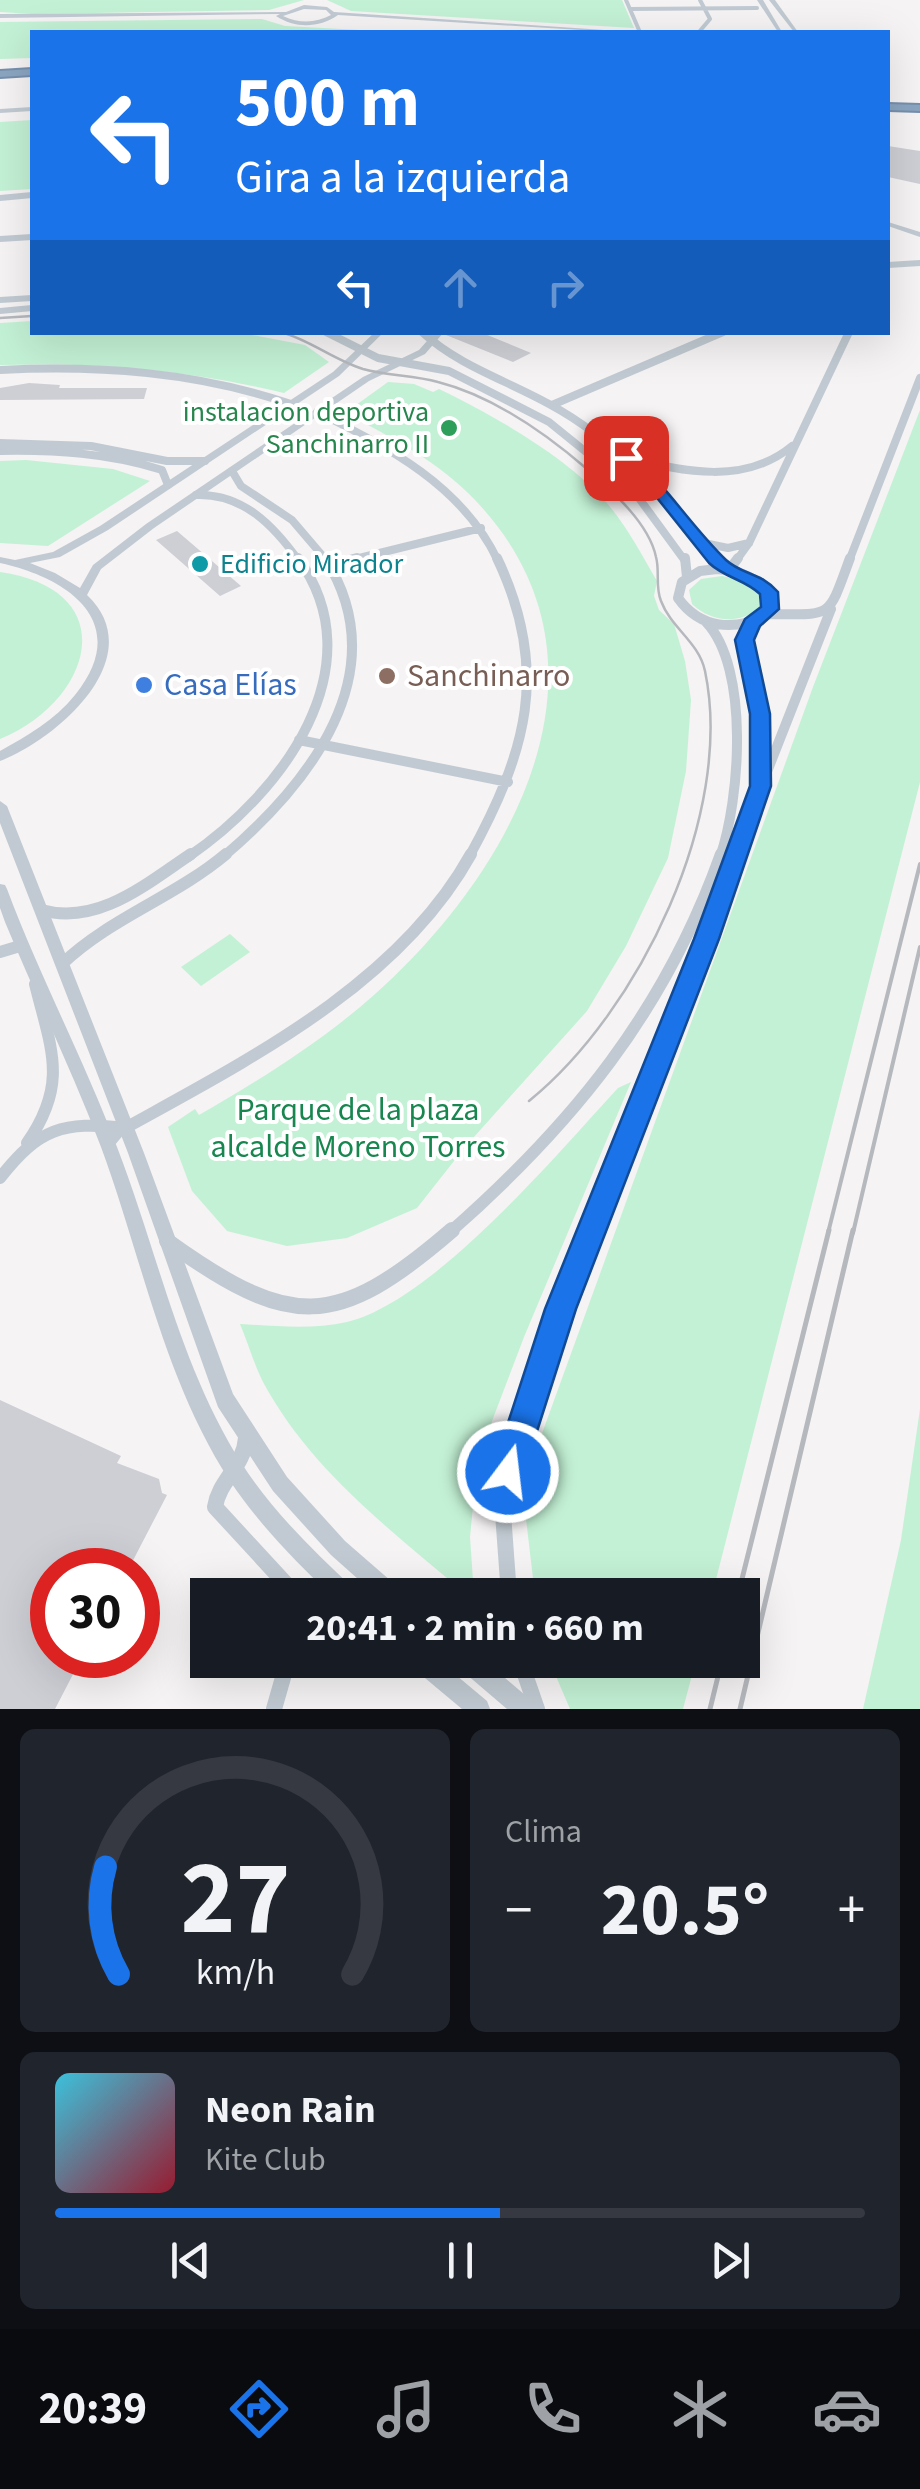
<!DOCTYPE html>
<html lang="es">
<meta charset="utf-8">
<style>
:root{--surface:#171b24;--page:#20242c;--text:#f1f3f6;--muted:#9ea1a6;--line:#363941;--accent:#1a73e8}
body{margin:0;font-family:"Source Sans 3",sans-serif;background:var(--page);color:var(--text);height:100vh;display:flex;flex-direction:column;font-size:38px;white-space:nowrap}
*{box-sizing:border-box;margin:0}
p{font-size:32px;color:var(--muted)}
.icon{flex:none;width:55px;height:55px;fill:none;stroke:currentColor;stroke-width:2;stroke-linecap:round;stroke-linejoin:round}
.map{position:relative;height:1709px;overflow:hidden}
.drawer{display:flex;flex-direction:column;gap:20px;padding:20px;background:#0d0f14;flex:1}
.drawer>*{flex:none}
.guide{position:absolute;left:30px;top:30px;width:860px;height:305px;border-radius:0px;box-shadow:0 10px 40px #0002;background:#1a73e8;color:#fff;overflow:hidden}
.speed{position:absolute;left:30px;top:1548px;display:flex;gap:20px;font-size:50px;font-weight:700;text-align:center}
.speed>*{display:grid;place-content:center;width:130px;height:130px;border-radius:50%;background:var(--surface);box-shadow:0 10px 40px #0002;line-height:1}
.speed .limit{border:15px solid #d22;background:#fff;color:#111}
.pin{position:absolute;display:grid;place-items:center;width:85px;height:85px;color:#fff;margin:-42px;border-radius:20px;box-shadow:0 5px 15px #0006}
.me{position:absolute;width:110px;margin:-55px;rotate:15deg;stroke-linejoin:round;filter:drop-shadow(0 0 8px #0008)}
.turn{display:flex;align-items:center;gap:35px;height:210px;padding:0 40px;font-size:45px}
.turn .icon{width:130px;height:130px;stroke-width:2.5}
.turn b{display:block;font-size:70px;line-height:85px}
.lanes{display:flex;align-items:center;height:95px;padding:0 40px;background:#0003;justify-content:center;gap:50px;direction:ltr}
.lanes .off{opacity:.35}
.big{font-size:75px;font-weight:700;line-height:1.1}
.drawer .tile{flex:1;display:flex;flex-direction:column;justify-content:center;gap:15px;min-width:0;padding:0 35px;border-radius:15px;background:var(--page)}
.drawer .dial{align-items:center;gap:0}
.dial svg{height:260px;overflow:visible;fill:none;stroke:var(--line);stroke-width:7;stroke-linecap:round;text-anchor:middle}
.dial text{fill:var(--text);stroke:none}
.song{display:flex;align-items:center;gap:30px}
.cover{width:120px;height:120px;border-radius:15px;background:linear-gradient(135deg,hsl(190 70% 55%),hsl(350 70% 35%))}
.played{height:10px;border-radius:5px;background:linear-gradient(90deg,var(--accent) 55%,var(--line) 55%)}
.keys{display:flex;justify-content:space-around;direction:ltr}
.heat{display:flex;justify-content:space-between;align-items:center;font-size:55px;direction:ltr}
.drawer .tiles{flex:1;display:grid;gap:20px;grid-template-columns:1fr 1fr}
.tile:last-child{grid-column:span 2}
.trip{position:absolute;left:190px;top:1578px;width:570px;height:100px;border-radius:0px;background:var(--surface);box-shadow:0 10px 40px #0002;font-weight:700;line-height:100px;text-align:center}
.dock{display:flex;height:160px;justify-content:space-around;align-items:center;background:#090b0e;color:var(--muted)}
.dock .icon{width:70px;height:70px}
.dock .active{color:var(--accent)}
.dock b{font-size:45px;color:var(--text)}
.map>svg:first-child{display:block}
.green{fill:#c3f1d5}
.building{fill:#cdcfd5}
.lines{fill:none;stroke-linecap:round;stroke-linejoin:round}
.motorway-casing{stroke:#7690ad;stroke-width:4}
.pedestrian{stroke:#c1cad2;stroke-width:4}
.minor-far4{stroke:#c1cad2;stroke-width:6}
.minor-far3{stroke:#c1cad2;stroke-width:8}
.minor-far2{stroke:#c1cad2;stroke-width:10}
.minor-far1{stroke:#c1cad2;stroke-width:12}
.minor{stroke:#c1cad2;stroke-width:16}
.tertiary{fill:#c1cad2;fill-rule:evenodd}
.motorway{fill:#8ba5c1;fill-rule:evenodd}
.tram{stroke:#b5b8bd;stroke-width:2.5}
.rail-far1{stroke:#b5b8bd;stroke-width:4}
.rail{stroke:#b5b8bd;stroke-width:5}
.route{fill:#1a73e8;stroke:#114b97;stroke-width:2.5}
.leisure-dot{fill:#2e9e5b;stroke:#fff;stroke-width:4}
.culture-dot{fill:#0f9aa8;stroke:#fff;stroke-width:4}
.education-dot{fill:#8d6e63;stroke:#fff;stroke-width:4}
.shop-dot{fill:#3f7fe0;stroke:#fff;stroke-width:4}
.labels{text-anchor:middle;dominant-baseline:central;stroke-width:8;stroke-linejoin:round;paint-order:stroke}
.far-leisure-label{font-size:28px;fill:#27864d;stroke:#fff;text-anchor:end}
.far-culture-label{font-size:28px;fill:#0d838f;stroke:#fff;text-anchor:start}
.education-label{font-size:32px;fill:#785e54;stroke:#fff;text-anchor:start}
.shop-label{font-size:32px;fill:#366cbe;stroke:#fff;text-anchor:start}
.park-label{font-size:32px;fill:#17864f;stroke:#fff}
</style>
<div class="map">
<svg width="920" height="1709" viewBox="0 0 920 1709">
<rect width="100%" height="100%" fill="#f5f3f3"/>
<!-- green -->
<path class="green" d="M 0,0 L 304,0 L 269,10 L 32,14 L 0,12 Z
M 327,0 L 622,0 L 634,28 L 351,11 Z
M 262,19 L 285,26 L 397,32 L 32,32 L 32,58 L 0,59 L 0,22 Z
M 32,120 L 32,189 L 0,191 L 0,122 Z
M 32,321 L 32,332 L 242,333 L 305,345 L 329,362 L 284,393 C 189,370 98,362 0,365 L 0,323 Z
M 388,382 L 414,384 L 433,392 L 439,389 C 493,415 567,457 606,502 C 626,525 642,555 657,581 L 654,596 L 659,610 L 674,624 L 685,661 L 691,700 L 686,771 L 668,858 L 626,946 L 587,1011 L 465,1147 L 417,1208 L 347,1238 L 287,1246 L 227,1231 L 192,1191 L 168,1127 L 195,1109 L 199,1115 C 260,1080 321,1042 374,995 C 513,872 629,663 476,501 C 439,462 393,438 345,413 Z
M 920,410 L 920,782 L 712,1595 L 535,1595 L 526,1519 L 536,1450 L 813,687 Z
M 26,460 L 113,469 L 150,481 L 48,546 L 0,543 L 0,461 Z
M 0,572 C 125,590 93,701 0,739 Z
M 722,576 L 745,581 L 759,594 L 759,608 C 739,625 711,622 692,604 L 689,590 L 701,579 Z
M 230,934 L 250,952 L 201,986 L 181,967 Z
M 631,1082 L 524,1337 L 492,1421 L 475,1485 L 470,1537 L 474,1595 L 467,1595 C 392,1531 311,1471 263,1382 C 254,1364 248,1343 240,1324 C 276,1326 312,1330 347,1322 C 434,1301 557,1154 618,1088 Z
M 920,1409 L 920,1709 L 863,1709 L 901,1540 Z
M 549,1660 L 696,1660 L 683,1709 L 570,1709 Z"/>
<!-- building -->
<path class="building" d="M 888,146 L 920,151 L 920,184 L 888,177 Z
M 448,332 L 480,332 L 531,353 L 513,362 L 446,335 Z
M 29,383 L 60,385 L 59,388 L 147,388 L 144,399 L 0,400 L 0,388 Z
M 177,531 L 191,543 L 241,586 L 220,596 L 156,540 Z
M 0,1400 L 121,1456 L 117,1463 L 159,1479 L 162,1493 L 167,1495 L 128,1570 L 52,1570 L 52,1655 L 83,1655 L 55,1709 L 0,1709 Z"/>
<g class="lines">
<defs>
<path id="motorway" d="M 32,69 L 32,75 L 0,77 L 0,71 Z
M 888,104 L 920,105 L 920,111 L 888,110 Z"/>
</defs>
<!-- motorway casing -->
<use href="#motorway" class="motorway-casing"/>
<!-- pedestrian -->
<path class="pedestrian" d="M 626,0 L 639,30
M 630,9 L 757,8
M 699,32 L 710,19 L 700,0"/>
<!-- minor-far4 -->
<path class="minor-far4" d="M 0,198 L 32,195
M 0,239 L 32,237
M 888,265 L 920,263
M 0,300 L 32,298
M 0,311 L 32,308"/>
<!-- minor-far3 -->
<path class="minor-far3" d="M 326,332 L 378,358 L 449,371 L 549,422 L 633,490 L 685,561
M 422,332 C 459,366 506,380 549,404 C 620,442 668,501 718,561
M 0,370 C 100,365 196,372 291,404
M 552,405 L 723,332
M 317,412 C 388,447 463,486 498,561
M 0,443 L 91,446 L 167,461 L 205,461
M 0,451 C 55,450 109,453 162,470 L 168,485
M 629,458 C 684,472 745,485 792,446
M 232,471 L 241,486 L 292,520 L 327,561
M 196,495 C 243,493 274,526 299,561
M 704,543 L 728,548 L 749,543
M 347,561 L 481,528
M 736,561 L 749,543 L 849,332
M 849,561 L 920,378"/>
<!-- minor-far2 -->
<path class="minor-far2" d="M 685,558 L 687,577
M 716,558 L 726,570
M 331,565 L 357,558
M 717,569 C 741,571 759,577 771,598 L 767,614 C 735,632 700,629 678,598 L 682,582 L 700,571 Z
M 729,570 L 738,558
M 767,614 C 833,614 827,621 850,558
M 706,622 C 750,668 740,800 720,857
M 299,740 L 508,782
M 763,782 L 831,609
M 188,857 C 282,793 377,667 298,558
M 223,857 C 309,784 398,673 325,558
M 469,857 C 526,753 551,671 497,558
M 736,857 C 751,819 763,786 762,744 C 761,706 735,658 752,623"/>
<!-- minor-far1 -->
<path class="minor-far1" d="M 41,910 C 98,926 146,884 191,854
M 0,952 L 20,946
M 62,964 C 110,918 175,897 226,854
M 27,1143 C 69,1083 51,1049 35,984
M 108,1144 L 118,1132 C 244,1062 398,986 471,854
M 0,1178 C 39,1128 63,1121 125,1128
M 449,1233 C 573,1124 665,1011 721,854
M 592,1233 L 737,854"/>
<!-- minor -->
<path class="minor" d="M 167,1241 C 290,1329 335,1331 452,1230
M 246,1438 C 244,1467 219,1480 215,1507 L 296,1595
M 509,1595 L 502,1500 L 514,1443 L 593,1230
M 520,1660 L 537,1709
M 274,1709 L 288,1660"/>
<!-- tertiary -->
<path class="tertiary" d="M 757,0 L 763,0 L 782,32 L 778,32 Z
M 769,0 L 775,0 L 798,32 L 794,32 Z
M 304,5 L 327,7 L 334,12 L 634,32 L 613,32 L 338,15 C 319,28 296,29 276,16 L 280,14 L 0,18 L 0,14 L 286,12 ZM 304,9 L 326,10 L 331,15 C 316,23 300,24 283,16 Z
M 32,107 L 32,111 L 0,113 L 0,109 Z
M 888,222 L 920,232 L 920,237 L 888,226 Z
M 375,332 L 384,332 L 339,376 L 108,530 L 60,557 L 30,563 L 55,573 L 80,588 L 93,565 L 146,524 L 363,377 L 419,350 L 435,332 L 444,332 L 425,354 L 369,381 L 154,528 L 101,569 L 87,595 C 152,657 57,739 0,761 L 0,751 C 27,736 55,720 75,695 C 133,623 69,578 0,563 L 0,557 L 15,560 L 53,552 L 100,526 L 333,372 Z
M 0,801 L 7,806 L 144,1153 L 233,1394 L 287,1477 L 345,1541 L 399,1588 L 403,1595 L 376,1595 L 331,1555 L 273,1491 L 218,1407 L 128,1153 L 0,823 Z
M 0,884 L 5,885 L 7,889 C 40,977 84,1060 117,1147 C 158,1253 180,1367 242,1464 C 272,1511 313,1550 353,1588 L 357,1595 L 331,1595 C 294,1560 258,1523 230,1481 C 164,1380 142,1258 101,1147 C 72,1070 36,997 5,922 L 0,908 Z
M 410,1660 L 438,1660 L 487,1701 L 490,1709 L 462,1709 L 413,1668 Z
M 456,1660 L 484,1660 L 532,1701 L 535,1709 L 507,1709 L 459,1668 Z"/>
<!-- motorway -->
<use href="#motorway" class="motorway"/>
<!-- tram -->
<path class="tram" d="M 0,318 L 32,316
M 281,332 C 310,340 334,360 363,369 C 388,376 413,375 438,382 C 493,396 544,432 587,469 C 611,490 649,523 656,557 C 660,571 655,587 661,601 C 671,628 699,642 705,671 C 735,814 639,1012 529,1101"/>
<!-- rail-far1 -->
<path class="rail-far1" d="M 828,1233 L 920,864
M 853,1233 L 920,947"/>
<!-- rail -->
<path class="rail" d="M 738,1595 L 829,1230
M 710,1709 L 722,1660
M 740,1709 L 853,1230"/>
</g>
<!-- route -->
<path class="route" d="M 621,454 L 632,454 C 667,487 692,527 726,560 C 742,575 761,572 778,592 L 779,609 L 760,626 L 754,640 L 770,714 L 771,786 L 719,939 L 576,1309 L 524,1472 L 520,1483 L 508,1488 L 496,1483 L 492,1472 L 545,1309 L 694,939 L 750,786 L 750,714 L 735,640 L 745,619 L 761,607 L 760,594 C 744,579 725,578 709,563 L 650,489 L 621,461 Z"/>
<!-- markers -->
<circle class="leisure-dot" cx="449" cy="428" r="10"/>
<circle class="culture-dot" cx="200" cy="564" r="10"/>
<circle class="education-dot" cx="387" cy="676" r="10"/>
<circle class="shop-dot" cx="144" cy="685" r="10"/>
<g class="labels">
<!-- far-leisure labels -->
<g class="far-leisure-label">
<text x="429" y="412">instalacion deportiva<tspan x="429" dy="32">Sanchinarro II</tspan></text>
</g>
<!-- far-culture labels -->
<g class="far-culture-label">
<text x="220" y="564">Edificio Mirador</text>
</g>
<!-- education labels -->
<g class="education-label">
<text x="407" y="676">Sanchinarro</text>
</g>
<!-- shop labels -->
<g class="shop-label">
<text x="164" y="685">Casa Elías</text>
</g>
<!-- park labels -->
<g class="park-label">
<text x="358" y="1110">Parque de la plaza<tspan x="358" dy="37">alcalde Moreno Torres</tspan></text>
</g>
</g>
</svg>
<div class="speed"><div class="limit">30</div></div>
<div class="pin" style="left:626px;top:458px;background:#d93025"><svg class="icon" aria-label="arrive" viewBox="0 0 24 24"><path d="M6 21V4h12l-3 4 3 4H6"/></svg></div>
<svg class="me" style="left:508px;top:1472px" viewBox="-20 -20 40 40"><circle r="17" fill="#1a73e8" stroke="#fff" stroke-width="3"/><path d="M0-11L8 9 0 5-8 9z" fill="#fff"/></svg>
<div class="trip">20:41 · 2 min · 660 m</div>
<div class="guide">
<div class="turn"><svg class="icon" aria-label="left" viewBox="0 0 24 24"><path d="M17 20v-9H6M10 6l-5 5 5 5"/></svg><div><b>500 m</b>Gira a la izquierda</div></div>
<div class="lanes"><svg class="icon" aria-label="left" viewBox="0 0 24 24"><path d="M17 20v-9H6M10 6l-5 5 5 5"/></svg><svg class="icon off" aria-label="ahead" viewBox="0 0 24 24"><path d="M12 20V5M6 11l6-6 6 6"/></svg><svg class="icon off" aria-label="right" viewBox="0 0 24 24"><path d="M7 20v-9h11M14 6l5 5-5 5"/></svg></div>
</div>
</div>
<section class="drawer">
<div class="tiles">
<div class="tile dial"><svg viewBox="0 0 100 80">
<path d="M14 69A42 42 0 1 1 86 69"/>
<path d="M14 69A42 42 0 0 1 10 36" stroke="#1a73e8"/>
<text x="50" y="56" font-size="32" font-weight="700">27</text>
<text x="50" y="72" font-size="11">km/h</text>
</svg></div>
<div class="tile"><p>Clima</p>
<div class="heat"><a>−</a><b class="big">20.5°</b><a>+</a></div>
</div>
<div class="tile">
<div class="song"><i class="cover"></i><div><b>Neon Rain</b><p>Kite Club</p></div></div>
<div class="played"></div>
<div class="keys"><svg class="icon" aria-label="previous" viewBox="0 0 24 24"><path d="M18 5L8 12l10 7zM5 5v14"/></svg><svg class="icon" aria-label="pause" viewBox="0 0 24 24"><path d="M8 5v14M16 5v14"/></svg><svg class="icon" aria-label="next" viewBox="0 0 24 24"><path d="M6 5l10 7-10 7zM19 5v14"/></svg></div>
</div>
</div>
</section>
<nav class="dock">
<b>20:39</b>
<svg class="icon active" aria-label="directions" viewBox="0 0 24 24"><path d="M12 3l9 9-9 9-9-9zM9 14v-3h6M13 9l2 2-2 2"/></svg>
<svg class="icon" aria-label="music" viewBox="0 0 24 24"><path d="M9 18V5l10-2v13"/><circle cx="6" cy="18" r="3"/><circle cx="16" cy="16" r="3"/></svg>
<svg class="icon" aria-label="phone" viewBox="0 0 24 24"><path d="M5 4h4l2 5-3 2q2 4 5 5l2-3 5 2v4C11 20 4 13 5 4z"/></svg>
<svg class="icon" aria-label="climate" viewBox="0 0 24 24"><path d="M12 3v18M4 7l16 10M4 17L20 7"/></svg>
<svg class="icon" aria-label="car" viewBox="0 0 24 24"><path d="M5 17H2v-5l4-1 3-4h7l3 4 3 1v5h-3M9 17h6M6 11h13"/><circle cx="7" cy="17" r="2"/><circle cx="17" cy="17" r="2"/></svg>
</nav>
